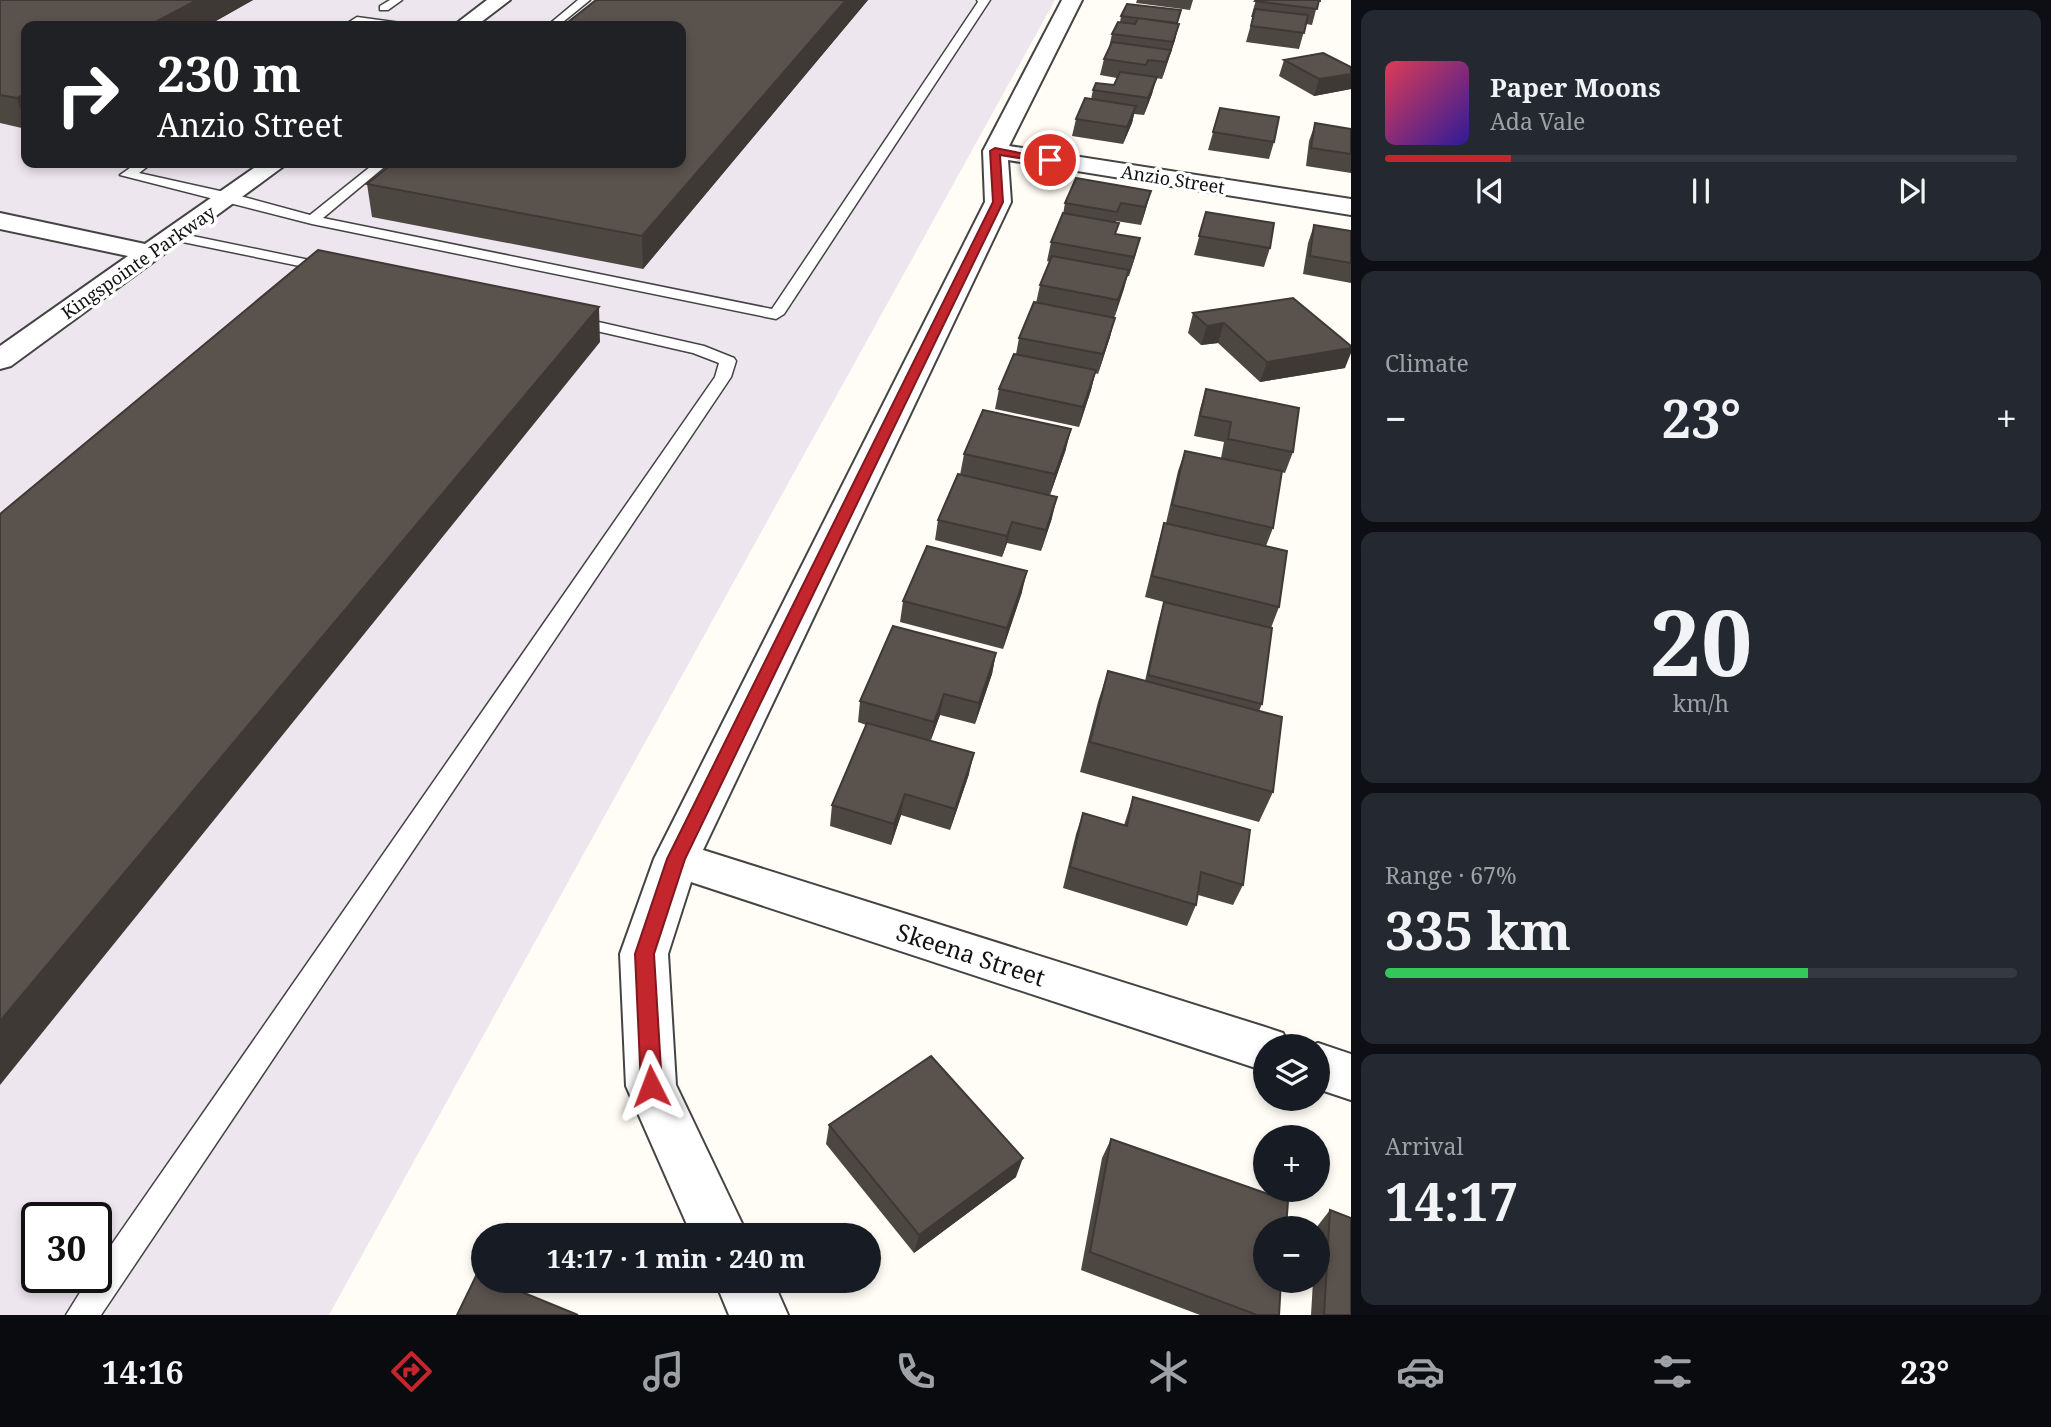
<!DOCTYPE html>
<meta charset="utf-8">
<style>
:root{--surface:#171b24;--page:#242831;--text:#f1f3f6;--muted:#9ea1a6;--line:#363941;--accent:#c4262e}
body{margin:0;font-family:"Noto Serif",serif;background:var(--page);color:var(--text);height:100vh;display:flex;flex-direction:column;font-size:26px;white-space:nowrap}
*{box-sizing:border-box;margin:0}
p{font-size:23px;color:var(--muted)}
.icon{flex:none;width:38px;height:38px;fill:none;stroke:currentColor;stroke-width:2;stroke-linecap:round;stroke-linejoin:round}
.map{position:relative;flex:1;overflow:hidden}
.panel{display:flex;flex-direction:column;gap:10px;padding:10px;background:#0d0f14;width:700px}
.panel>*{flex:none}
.banner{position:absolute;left:21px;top:21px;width:665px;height:147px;border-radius:14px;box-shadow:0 4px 10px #0003;background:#202124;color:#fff;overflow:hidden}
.tools{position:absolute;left:1253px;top:1034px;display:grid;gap:14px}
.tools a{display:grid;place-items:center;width:77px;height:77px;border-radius:50%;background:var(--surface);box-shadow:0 4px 10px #0003;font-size:35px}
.speed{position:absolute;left:21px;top:1202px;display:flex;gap:14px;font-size:35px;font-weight:700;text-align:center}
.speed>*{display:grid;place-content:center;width:91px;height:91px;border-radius:50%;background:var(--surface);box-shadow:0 4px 10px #0003;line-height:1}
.speed .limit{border:4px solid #111;border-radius:10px;background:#fff;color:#111}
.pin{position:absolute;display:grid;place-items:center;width:60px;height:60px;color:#fff;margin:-30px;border:4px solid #fff;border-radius:50%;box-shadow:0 2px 7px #0007}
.me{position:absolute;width:77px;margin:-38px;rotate:357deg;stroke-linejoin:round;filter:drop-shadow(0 0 5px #0008)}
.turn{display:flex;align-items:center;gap:24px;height:147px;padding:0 21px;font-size:32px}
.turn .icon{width:91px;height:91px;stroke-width:2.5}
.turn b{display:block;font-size:49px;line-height:60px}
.big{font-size:52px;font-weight:700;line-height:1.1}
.panel .widget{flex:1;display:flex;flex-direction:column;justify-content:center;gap:10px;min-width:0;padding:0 24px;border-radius:14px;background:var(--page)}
.panel .dial{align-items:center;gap:0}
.dial b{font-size:91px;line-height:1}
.song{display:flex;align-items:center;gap:21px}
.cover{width:84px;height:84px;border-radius:10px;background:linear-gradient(135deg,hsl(350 70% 55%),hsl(250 70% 35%))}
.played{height:7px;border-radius:4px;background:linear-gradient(90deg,var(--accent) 20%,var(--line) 20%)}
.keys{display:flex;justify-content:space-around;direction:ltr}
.heat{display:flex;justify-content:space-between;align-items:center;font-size:38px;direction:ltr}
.charge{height:10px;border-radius:5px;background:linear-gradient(90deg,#34c759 67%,var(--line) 0)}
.trip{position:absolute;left:471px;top:1223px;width:410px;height:70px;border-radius:35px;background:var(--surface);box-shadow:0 4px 10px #0003;font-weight:700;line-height:70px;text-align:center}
.menu{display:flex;height:112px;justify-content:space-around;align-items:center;background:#090b0e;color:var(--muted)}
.menu .icon{width:49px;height:49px}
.menu .selected{color:var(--accent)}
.menu b{font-size:32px;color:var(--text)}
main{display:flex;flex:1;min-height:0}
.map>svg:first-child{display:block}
.industrial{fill:#eee6ef;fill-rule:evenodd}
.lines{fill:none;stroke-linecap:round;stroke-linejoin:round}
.service-casing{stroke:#444;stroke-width:3}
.minor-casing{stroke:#444;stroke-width:4}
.service{fill:#fff;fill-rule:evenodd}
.minor{fill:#fff;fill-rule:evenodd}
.wall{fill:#4d4742}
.shaded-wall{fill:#3f3936}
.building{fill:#5a524d;stroke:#3f3936;stroke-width:2}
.route{fill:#c4262e;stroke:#7f191e;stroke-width:2}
.labels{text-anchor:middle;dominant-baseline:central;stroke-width:7;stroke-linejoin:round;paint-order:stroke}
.far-street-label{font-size:18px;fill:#111;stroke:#fff}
.near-street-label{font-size:24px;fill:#111;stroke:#fff}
</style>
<main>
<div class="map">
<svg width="1351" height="1315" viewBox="0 0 1351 1315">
<rect width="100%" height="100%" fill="#fffdf5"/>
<!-- industrial -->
<path class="industrial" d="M 0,0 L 1055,0 L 329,1315 L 0,1315 ZM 26,26 L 681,26 L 681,163 L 26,163 ZM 37,1218 L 96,1218 L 96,1278 L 37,1278 Z"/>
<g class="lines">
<defs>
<path id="service" d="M 390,0 L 402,0 L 388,10 L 380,10 L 380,6 Z
M 578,0 L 590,0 L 558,26 L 547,26 Z
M 977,0 L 990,0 L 784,314 L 776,319 L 312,224 L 120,175 L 137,163 L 152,163 L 139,173 L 229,193 L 310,215 L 375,163 L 389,163 L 323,218 L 772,309 L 978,2 Z
M 357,17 L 401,23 L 406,26 L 359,24 L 343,26 Z
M 173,232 L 329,264 L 336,268 L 329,272 L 168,239 L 166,236 Z
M 572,316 L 704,346 L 734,358 L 736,361 L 731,377 L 101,1315 L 66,1315 L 89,1278 L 96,1278 L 96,1267 L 715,377 L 719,363 L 693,353 L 566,324 L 564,321 Z"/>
<path id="minor" d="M 487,0 L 510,0 L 476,26 L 453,26 Z
M 1062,0 L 1082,0 L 1009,146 L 1351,199 L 1351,215 L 1008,160 L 1011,202 L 703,850 L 1265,1027 L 1283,1033 L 1289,1046 L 1265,1046 L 1265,1071 L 691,882 L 668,954 L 676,1085 L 748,1236 L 692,1236 L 626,1086 L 620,954 L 654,859 L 985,202 L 983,151 Z
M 261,163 L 288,163 L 11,366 L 0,369 L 0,346 L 128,256 L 0,229 L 0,213 L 145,244 Z
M 1318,1043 L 1351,1054 L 1351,1100 L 1318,1089 L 1318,1046 L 1309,1046 Z
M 715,1281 L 773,1281 L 788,1315 L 729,1315 Z"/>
</defs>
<!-- service casing -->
<use href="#service" class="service-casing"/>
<!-- minor casing -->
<use href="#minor" class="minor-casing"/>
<!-- service -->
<use href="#service" class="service"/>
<!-- minor -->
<use href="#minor" class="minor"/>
</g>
<!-- wall -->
<path class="wall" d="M 0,0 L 253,0 L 207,26 L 26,26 L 26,129 L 0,123 Z
M 868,0 L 643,269 L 372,217 L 367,184 Z
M 1137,0 L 1193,0 L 1190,10 L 1136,3 Z
M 1256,0 L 1321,0 L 1321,2 L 1318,2 L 1312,25 L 1306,24 L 1299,49 L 1246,42 L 1253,17 L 1251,17 Z
M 1121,16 L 1177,24 L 1175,40 L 1162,79 L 1156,78 L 1152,94 L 1144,115 L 1134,114 L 1132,123 L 1123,144 L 1072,136 L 1076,119 L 1091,99 L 1093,90 L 1114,85 L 1117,78 L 1100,75 L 1104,59 L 1109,47 L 1112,34 L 1120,22 Z
M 1284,60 L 1351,67 L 1351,89 L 1314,96 L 1279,76 Z
M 1220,108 L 1274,142 L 1269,159 L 1208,150 Z
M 1315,124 L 1351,129 L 1351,173 L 1306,166 L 1309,141 Z
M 1151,191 L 1141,225 L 1116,221 L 1116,234 L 1135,257 L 1129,276 L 1127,276 L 1114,318 L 1110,337 L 1098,374 L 1095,373 L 1091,390 L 1079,427 L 995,409 L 999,389 L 1016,354 L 1019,338 L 1036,303 L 1040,285 L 1050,262 L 1047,261 L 1051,242 L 1063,214 L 1065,203 Z
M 1206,212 L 1270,248 L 1264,267 L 1194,255 Z
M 1314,225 L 1351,231 L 1351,283 L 1303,274 L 1308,243 Z
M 1293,298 L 1345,368 L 1260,382 L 1218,343 L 1201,345 L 1188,333 L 1193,313 Z
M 1206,389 L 1293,452 L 1285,473 L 1281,472 L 1273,528 L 1266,546 L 1279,607 L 1271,628 L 1262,704 L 1259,711 L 1273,792 L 1259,822 L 1080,772 L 1098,702 L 1108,671 L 1145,681 L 1158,623 L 1164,602 L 1145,597 L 1158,544 L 1164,523 L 1166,523 L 1178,471 L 1185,451 L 1221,458 L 1224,442 L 1194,436 L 1200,409 Z
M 1066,449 L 1050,495 L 960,475 L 964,454 Z
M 1052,518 L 1041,551 L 1007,543 L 1002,557 L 935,540 L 938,520 Z
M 1022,592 L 1003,649 L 900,622 L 903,601 Z
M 996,653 L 992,674 L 975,724 L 940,715 L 930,741 L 969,774 L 950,830 L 901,815 L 891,845 L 830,826 L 832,805 L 866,725 L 858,722 L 860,701 Z
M 1133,797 L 1243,885 L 1233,905 L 1198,895 L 1196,905 L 1187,926 L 1063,888 L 1076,834 L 1083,813 L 1124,825 Z
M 829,1125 L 1016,1177 L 914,1253 L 826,1144 Z
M 1111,1139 L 1279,1315 L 1200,1315 L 1081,1270 L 1102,1158 Z
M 1330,1210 L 1351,1315 L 1311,1315 L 1313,1281 L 1318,1281 L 1318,1228 L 1316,1228 Z"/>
<!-- shaded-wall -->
<path class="shaded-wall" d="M 197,0 L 253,0 L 207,26 L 148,26 Z
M 846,0 L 868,0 L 643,269 L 642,236 Z
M 1179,24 L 1175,40 L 1162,79 L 1166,62 Z
M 1351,74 L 1351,89 L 1314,96 L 1319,79 Z
M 1157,77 L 1152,94 L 1144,115 L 1148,98 Z
M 26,93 L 26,127 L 17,98 Z
M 1136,106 L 1132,123 L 1123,144 L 1127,127 Z
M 1151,191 L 1146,209 L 1141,225 L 1145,207 Z
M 1140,238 L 1135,257 L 1129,276 L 1134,257 Z
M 1129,270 L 1124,289 L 1114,319 L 1118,300 Z
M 599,307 L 600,342 L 0,1085 L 0,1021 Z
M 1115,318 L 1110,337 L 1098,374 L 1103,354 Z
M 1224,323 L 1218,343 L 1201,345 L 1207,326 Z
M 1351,348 L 1351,353 L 1345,368 L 1260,382 L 1267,362 Z
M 1096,370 L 1091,390 L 1079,427 L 1083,407 Z
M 1071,429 L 1066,449 L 1050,495 L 1055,474 Z
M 1057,497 L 1052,518 L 1041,551 L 1046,530 Z
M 1012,522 L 1007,543 L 1002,557 L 1007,536 Z
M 1027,571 L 1022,592 L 1003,649 L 1007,628 Z
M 996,653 L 992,674 L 975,724 L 979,703 Z
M 944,694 L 940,715 L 930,743 L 934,722 Z
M 974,753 L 969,774 L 950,830 L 955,809 Z
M 905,794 L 901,815 L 891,845 L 894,824 Z
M 1023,1158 L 1016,1177 L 914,1253 L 919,1235 Z"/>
<!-- building -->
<path class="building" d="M 0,0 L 197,0 L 148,26 L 26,26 L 26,93 L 17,98 L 0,95 Z
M 596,0 L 846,0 L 642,236 L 367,184 L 393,163 L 681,163 L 681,26 L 563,26 Z
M 1256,0 L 1319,0 L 1317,9 L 1255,1 Z
M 1127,4 L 1181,10 L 1177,23 L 1121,16 Z
M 1255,9 L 1308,15 L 1304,33 L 1251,26 Z
M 1138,18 L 1179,24 L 1173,42 L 1112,34 L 1118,22 L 1135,24 Z
M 1112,42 L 1171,50 L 1166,62 L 1148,60 L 1146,65 L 1104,59 Z
M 1323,53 L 1351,67 L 1351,74 L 1319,79 L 1284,60 Z
M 1120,72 L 1157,77 L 1148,98 L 1093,90 L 1096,83 L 1114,85 Z
M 1085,98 L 1136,106 L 1127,127 L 1076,119 Z
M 1220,108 L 1279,117 L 1274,142 L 1213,132 Z
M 1315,123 L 1351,129 L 1351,154 L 1311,148 Z
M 1076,178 L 1151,191 L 1145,207 L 1121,203 L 1117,212 L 1065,203 Z
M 1206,212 L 1274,223 L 1270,248 L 1199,236 Z
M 1063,213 L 1119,223 L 1115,234 L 1140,238 L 1134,257 L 1051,242 Z
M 1314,225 L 1351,231 L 1351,263 L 1310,256 Z
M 318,250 L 599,307 L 0,1021 L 0,514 Z
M 1052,256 L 1129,270 L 1118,300 L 1040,285 Z
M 1293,298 L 1351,346 L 1351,348 L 1267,362 L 1224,323 L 1207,326 L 1193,313 Z
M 1034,302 L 1115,318 L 1103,354 L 1019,338 Z
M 1014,354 L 1096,370 L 1083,407 L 999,389 Z
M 1206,389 L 1299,408 L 1293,452 L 1228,439 L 1231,422 L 1200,416 Z
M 983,410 L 1071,429 L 1055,474 L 964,454 Z
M 1185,451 L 1282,471 L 1273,528 L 1172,505 Z
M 958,474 L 1057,497 L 1046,530 L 1012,522 L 1007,536 L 938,520 Z
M 1164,523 L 1287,551 L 1279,607 L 1152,576 Z
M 927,546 L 1027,571 L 1007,628 L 903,601 Z
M 1164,602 L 1272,628 L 1262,704 L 1148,675 Z
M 893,626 L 996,653 L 979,703 L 944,694 L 934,722 L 860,701 Z
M 1108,671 L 1282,717 L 1273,792 L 1090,742 Z
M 867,723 L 974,753 L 955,809 L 905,794 L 894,824 L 832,805 Z
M 1133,797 L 1250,830 L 1243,885 L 1201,872 L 1196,905 L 1070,867 L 1083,813 L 1127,826 Z
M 931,1056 L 1023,1158 L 919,1235 L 829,1125 Z
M 1111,1139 L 1288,1201 L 1286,1228 L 1265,1228 L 1265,1281 L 1281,1281 L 1279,1315 L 1257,1315 L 1090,1252 Z
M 1330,1210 L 1351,1218 L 1351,1315 L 1324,1315 Z
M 477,1274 L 483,1276 L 483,1281 L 495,1281 L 578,1315 L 457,1315 Z"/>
<!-- route -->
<path class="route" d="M 995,148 L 1055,160 L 1050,163 L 1000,155 L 1003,202 L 685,859 L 654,954 L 662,1086 L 659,1093 L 651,1096 L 644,1093 L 641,1086 L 635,954 L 667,859 L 993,202 L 990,151 Z"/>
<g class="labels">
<!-- far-street labels -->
<g class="far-street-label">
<text transform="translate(1173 179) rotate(9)">Anzio Street</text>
<text transform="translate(138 262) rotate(-35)">Kingspointe Parkway</text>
</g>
<!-- near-street labels -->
<g class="near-street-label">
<text transform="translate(971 954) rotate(18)">Skeena Street</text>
</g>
</g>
</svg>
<div class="tools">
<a><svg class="icon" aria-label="layers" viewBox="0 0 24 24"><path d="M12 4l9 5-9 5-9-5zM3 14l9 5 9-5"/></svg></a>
<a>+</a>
<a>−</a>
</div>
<div class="speed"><div class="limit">30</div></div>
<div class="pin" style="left:1050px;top:160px;background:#d93025"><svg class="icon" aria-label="arrive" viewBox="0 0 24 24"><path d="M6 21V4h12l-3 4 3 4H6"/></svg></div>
<svg class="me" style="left:651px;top:1086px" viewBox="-20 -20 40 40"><path d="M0-17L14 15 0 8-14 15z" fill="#c4262e" stroke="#fff" stroke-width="4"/></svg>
<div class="trip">14:17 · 1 min · 240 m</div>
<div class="banner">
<div class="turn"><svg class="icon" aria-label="right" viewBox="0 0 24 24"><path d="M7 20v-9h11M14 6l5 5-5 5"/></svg><div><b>230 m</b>Anzio Street</div></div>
</div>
</div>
<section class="panel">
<div class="widget">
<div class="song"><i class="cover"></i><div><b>Paper Moons</b><p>Ada Vale</p></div></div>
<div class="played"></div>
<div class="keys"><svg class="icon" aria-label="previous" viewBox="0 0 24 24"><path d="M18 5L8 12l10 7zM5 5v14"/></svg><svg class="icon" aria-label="pause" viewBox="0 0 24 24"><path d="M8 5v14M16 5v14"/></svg><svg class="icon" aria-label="next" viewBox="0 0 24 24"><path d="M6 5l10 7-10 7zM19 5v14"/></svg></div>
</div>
<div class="widget"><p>Climate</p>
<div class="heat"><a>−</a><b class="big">23°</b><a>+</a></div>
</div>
<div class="widget dial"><b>20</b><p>km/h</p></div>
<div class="widget"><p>Range · 67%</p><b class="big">335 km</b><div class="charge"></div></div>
<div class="widget"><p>Arrival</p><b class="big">14:17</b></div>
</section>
</main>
<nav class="menu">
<b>14:16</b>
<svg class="icon selected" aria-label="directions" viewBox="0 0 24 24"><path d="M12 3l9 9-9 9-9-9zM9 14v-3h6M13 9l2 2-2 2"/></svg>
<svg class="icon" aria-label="music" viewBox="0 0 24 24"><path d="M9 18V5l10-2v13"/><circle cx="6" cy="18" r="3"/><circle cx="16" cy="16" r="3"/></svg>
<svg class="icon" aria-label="phone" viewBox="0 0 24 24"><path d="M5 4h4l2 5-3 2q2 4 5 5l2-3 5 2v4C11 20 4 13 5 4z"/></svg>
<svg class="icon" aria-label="climate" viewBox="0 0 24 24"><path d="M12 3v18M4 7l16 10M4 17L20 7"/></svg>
<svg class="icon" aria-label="car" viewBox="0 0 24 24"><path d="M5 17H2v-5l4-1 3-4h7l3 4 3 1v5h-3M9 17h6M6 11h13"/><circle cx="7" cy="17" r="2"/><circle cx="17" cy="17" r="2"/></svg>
<svg class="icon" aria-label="filters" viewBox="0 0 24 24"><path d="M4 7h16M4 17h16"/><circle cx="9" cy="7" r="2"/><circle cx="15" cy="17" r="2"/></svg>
<b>23°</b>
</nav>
